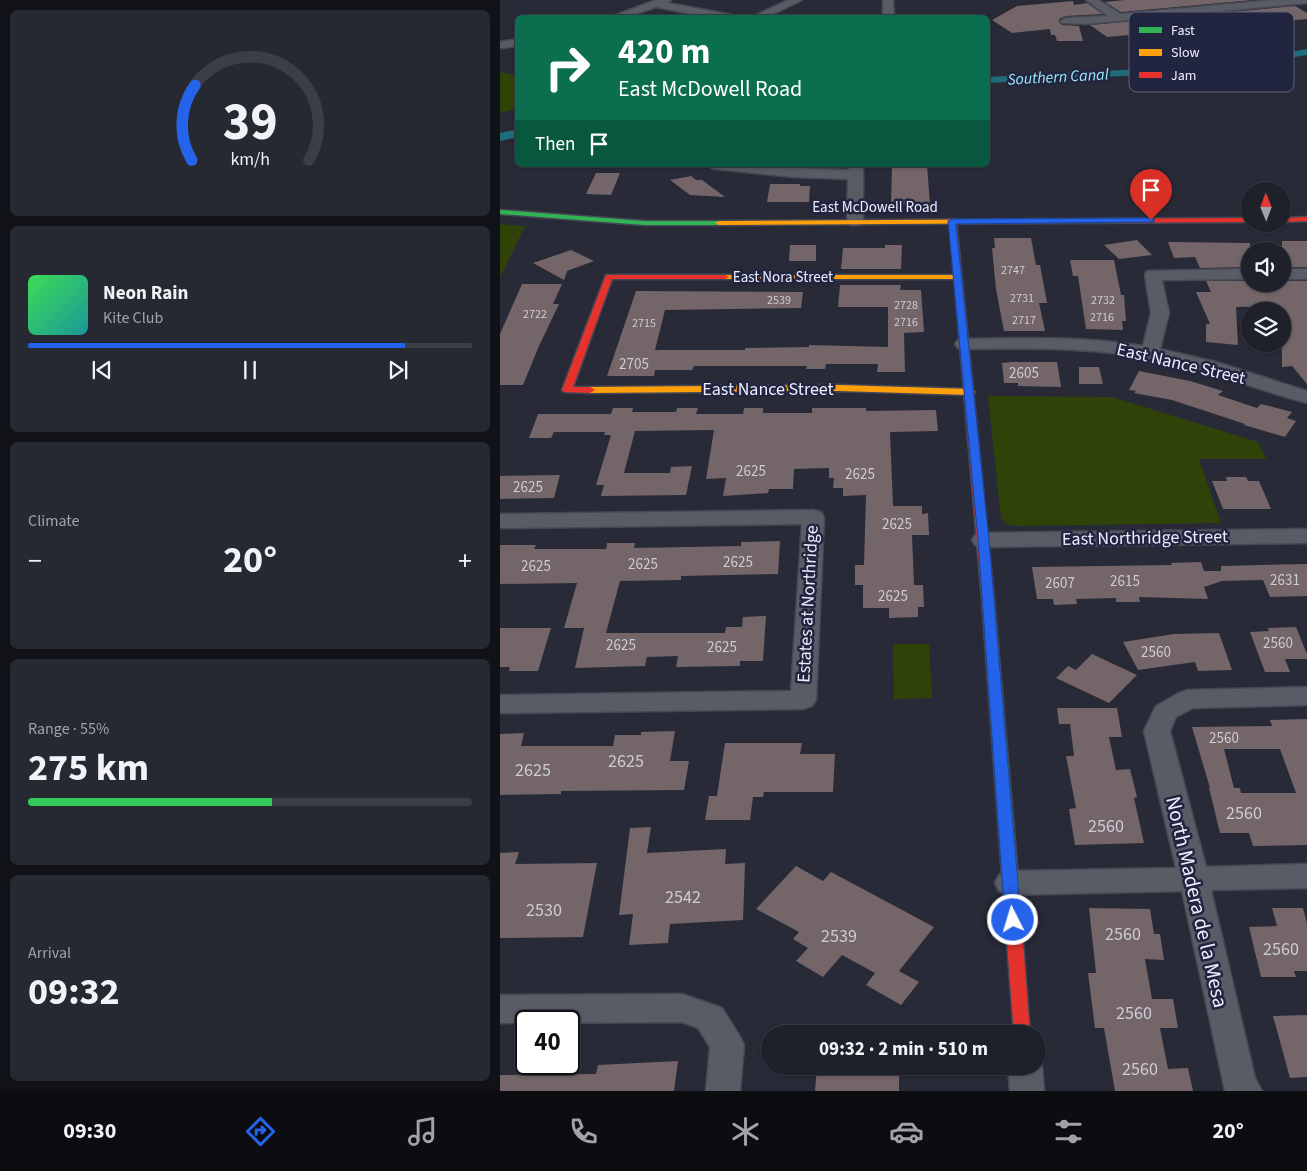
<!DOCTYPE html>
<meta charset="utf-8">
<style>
:root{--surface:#1e202a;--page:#262832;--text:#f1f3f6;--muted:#a1a3a8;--line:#3c3e47;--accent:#2563eb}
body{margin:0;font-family:"Source Sans 3",sans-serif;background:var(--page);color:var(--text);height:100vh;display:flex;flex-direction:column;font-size:19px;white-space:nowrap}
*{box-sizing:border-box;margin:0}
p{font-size:16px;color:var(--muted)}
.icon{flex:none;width:28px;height:28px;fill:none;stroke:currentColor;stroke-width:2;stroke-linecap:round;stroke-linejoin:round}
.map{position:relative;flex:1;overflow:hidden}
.drawer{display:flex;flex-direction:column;gap:10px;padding:10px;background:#101217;width:500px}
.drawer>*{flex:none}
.top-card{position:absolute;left:15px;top:15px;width:475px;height:152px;border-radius:8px;box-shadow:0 1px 4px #0004,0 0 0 1px var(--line);background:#0b6e4f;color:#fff;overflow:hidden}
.needle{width:32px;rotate:359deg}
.fabs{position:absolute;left:741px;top:182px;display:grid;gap:10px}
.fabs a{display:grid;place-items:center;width:50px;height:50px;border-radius:50%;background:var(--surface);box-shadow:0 1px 4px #0004,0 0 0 1px var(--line);font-size:25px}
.speed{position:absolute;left:15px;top:1010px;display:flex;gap:10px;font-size:25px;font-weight:700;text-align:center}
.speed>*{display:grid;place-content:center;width:65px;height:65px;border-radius:50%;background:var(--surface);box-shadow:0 1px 4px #0004,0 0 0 1px var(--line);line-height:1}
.speed .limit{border:2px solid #111;border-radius:8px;background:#fff;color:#111}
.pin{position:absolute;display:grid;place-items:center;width:42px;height:42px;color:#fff;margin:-51px -21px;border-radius:50% 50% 50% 0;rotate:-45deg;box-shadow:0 0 5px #0007}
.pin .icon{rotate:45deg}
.me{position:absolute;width:55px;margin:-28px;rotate:355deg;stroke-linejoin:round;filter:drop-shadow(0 0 4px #0008)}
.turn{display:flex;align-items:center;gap:18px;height:105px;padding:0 20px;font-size:22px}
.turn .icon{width:65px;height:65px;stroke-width:2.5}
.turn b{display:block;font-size:35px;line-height:42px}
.then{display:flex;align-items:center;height:48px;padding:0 20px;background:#0003;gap:10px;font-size:19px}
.big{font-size:38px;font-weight:700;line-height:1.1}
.drawer .tile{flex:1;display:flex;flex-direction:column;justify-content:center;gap:8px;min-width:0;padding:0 18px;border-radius:8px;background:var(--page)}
.drawer .dial{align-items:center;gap:0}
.dial svg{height:130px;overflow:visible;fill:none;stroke:var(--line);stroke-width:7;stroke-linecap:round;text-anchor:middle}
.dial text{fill:var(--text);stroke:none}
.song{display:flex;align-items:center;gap:15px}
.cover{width:60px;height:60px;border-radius:8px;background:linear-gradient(135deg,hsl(130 70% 55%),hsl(180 70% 35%))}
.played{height:5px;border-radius:2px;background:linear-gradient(90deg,var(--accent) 85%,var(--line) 85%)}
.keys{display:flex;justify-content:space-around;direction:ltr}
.heat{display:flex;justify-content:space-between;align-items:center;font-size:28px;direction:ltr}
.charge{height:8px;border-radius:4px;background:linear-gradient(90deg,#34c759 55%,var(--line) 0)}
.trip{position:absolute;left:261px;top:1025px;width:285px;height:50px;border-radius:25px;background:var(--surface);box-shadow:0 1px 4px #0004,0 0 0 1px var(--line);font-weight:700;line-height:50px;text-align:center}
.tabs{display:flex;height:80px;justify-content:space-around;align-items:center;background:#0c0d11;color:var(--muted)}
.tabs .icon{width:35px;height:35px}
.tabs .current{color:var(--accent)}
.tabs b{font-size:22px;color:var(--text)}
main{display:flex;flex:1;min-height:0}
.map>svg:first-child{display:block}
.green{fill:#2f4309}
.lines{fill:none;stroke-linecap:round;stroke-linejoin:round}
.canal{fill:#216c7b;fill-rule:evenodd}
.building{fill:#736568;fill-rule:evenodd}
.street-casing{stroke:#454853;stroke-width:3}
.fast-casing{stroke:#454853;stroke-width:3}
.slow-casing{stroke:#454853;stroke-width:3}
.jam-casing{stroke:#454853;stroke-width:3}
.street{fill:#595b65;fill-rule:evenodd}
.fast{fill:#30b455;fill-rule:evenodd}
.slow{fill:#ff9f0a;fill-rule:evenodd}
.jam{fill:#e5322d;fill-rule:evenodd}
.route{fill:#2563eb;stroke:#184099}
.labels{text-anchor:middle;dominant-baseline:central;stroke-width:5;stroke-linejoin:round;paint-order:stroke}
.far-number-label{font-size:12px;fill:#cdccd7}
.far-street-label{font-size:15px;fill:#ebeefc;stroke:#21253f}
.number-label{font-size:15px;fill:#cdccd7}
.far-water-label{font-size:16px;font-style:italic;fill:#9ee9fa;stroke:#21253f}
.street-label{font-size:18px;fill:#ebeefc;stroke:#21253f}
.near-number-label{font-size:18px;fill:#cdccd7}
.near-street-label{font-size:21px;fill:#ebeefc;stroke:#21253f}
.key{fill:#21253f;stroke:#5e6178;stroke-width:1}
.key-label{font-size:14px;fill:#ebeefc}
</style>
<main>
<section class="drawer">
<div class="tile dial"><svg viewBox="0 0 100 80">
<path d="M14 69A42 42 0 1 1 86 69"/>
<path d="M14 69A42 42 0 0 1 16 23" stroke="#2563eb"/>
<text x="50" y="56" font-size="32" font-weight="700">39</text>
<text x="50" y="72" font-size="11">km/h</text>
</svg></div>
<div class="tile">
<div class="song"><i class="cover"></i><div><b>Neon Rain</b><p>Kite Club</p></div></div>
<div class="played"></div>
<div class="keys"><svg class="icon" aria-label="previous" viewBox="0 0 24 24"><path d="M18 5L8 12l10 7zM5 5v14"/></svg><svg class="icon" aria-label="pause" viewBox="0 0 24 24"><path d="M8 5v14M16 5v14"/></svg><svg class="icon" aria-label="next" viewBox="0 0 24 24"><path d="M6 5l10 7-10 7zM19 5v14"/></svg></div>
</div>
<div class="tile"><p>Climate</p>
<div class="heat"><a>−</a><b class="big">20°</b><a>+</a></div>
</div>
<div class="tile"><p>Range · 55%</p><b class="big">275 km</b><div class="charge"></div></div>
<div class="tile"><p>Arrival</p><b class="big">09:32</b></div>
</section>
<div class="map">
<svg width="807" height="1091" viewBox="0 0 807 1091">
<rect width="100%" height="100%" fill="#282a38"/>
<!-- green -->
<path class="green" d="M 0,72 L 17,75 L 17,109 L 0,113 Z
M 0,224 L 25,226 L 0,278 Z
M 488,396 L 612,397 L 758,442 L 766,459 L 699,459 L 721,523 L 516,526 L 506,524 L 501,518 Z
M 393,644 L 429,644 L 432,698 L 394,699 Z"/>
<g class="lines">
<!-- canal -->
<path class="canal" d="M 807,49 L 807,55 L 700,72 L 488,83 L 488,77 L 700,66 Z
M 18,129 L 18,137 L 0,141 L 0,133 Z"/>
</g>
<!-- building -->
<path class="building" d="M 625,0 L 753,0 L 621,12 L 605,2 Z
M 573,1 L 574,5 L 587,3 L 603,14 L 566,16 L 559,19 L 559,22 L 562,25 L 579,26 L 583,41 L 557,41 L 555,35 L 551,35 L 550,29 L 512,33 L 492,20 L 517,6 Z
M 795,6 L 807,13 L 807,19 L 607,37 L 590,25 Z
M 392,165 L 427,165 L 430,205 L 391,205 Z
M 96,173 L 120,173 L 111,195 L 86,194 Z
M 191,176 L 196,180 L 202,180 L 225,197 L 190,195 L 170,180 Z
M 270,184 L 300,184 L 300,186 L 310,186 L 309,202 L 267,202 Z
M 494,238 L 531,238 L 536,265 L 540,265 L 547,303 L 539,303 L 545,331 L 504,331 L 496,289 L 492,248 L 495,248 Z
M 637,240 L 652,255 L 619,259 L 604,245 Z
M 782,241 L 807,241 L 807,267 L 782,267 Z
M 668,242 L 750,243 L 750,267 L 700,268 L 695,257 L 674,258 Z
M 290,245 L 316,245 L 316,261 L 289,261 Z
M 385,245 L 402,245 L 401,269 L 341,269 L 343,248 L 385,248 Z
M 71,250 L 94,261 L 67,271 L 64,280 L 33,263 Z
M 570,260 L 614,260 L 621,295 L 624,295 L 626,321 L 622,321 L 623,330 L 586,329 L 578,276 L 573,276 Z
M 706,281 L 750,281 L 750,287 L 782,286 L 782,281 L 807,281 L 807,384 L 792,366 L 782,367 L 782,306 L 736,307 L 738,345 L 706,342 L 706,324 L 710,324 L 696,292 L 711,292 Z
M 22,284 L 62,284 L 53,304 L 59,304 L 39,346 L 23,385 L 0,385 L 0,334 Z
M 340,285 L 401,285 L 400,290 L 421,290 L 424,332 L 404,333 L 405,372 L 377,372 L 378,364 L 326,364 L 325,369 L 306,369 L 307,366 L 194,366 L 192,370 L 155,370 L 154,376 L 107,376 L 136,291 L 303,292 L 301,308 L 165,310 L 155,350 L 245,350 L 245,348 L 309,347 L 309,345 L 388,347 L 388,307 L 338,307 Z
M 512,362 L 557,362 L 561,387 L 518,386 L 518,383 L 504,383 L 502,363 Z
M 579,367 L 599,367 L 603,384 L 579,384 Z
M 639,371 L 690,381 L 723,391 L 718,395 L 757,408 L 761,404 L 792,412 L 787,418 L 796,421 L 785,437 L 744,425 L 745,424 L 672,400 L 634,393 L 636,391 L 629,390 Z
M 113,408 L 133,408 L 132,412 L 176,412 L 177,408 L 198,408 L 196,414 L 243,414 L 244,408 L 263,408 L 263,413 L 312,413 L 312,408 L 366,408 L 366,411 L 436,410 L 438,431 L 390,432 L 393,506 L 422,506 L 422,514 L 428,513 L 429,535 L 412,535 L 414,585 L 423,585 L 424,607 L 418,607 L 418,617 L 389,618 L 389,608 L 363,608 L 363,585 L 355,585 L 355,565 L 364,565 L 366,495 L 343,496 L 343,488 L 333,488 L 334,478 L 329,478 L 329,468 L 294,469 L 293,489 L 269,489 L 268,493 L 223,496 L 226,478 L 206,479 L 214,430 L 135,431 L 124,473 L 170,473 L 171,467 L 192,466 L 186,495 L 101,496 L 104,485 L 96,485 L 111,435 L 104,435 L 105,432 L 54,432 L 51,438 L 29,438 L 38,414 L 111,414 Z
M 60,475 L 54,498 L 0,499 L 0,476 Z
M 726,477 L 746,477 L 748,481 L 759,481 L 771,509 L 723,509 L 712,481 L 727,481 Z
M 280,541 L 278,574 L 181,576 L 181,580 L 120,581 L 106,633 L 225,633 L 226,627 L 242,627 L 243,617 L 266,616 L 263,661 L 240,661 L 240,666 L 176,667 L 178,656 L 147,657 L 145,666 L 75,668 L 84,628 L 64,628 L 77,583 L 0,584 L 0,545 L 36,545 L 34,549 L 106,549 L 107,543 L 135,543 L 134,548 L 241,546 L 241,542 Z
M 701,562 L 704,571 L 721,571 L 721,566 L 807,564 L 807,596 L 770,597 L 763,580 L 722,581 L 704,587 L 708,599 L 639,597 L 640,602 L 616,602 L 616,598 L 576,599 L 577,604 L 554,605 L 553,599 L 537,599 L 532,567 L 672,565 L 671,563 Z
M 796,627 L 807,654 L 807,659 L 785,659 L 790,672 L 765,672 L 750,632 L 769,631 L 768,628 Z
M 0,628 L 51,628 L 38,671 L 9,671 L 10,667 L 0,667 Z
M 719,633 L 732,670 L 698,671 L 695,662 L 638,670 L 623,642 L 674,634 Z
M 592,654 L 637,675 L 609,703 L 556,678 L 568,666 L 576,670 Z
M 557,708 L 617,708 L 622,737 L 609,737 L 616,770 L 630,769 L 637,797 L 634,798 L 644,843 L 575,845 L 569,809 L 576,808 L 566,756 L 574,756 L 570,724 L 559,724 Z
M 807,719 L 807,845 L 753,846 L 749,833 L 720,833 L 709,788 L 710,788 L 692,727 L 772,726 L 770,720 ZM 724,749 L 780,749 L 796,793 L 741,793 L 740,788 L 734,788 Z
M 175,731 L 170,761 L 189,761 L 184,790 L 61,791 L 61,794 L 0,795 L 0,734 L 24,733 L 21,746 L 113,746 L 115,735 L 141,735 L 141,732 Z
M 225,743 L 302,743 L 300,754 L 335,754 L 333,792 L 264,792 L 263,797 L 253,797 L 250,820 L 205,820 L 209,796 L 217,796 Z
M 151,827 L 147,853 L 226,849 L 225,864 L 245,863 L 243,920 L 170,924 L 168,943 L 129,945 L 133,914 L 119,915 L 130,828 Z
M 19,852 L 15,864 L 97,863 L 83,937 L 0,938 L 0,853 Z
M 296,866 L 323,881 L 331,872 L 434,927 L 399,971 L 419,982 L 401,1005 L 366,985 L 375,973 L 342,955 L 323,977 L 296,961 L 308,948 L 293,939 L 299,932 L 256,909 Z
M 589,908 L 650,909 L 654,934 L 660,934 L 664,960 L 645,959 L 652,999 L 673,999 L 678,1028 L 660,1028 L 668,1069 L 688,1068 L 693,1091 L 615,1091 L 604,1028 L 595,1028 L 588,973 L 596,973 Z
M 772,908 L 803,908 L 807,923 L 807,971 L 794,971 L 796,977 L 761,977 L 749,927 L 777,926 Z
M 807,1015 L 807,1077 L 790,1078 L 773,1016 Z
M 178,1061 L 174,1091 L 0,1091 L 0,1075 L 96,1074 L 98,1065 Z
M 317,1066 L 399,1066 L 399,1091 L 315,1091 Z"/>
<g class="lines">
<defs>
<path id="street" d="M 156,0 L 171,0 L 168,3 L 232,15 L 237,18 L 212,18 L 156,7 L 125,18 L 108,18 Z
M 288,0 L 302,0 L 265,18 L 250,18 Z
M 383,0 L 393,0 L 394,18 L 383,18 Z
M 586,0 L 598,0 L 621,14 L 773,0 L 807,0 L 807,3 L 586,24 L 562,23 L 560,21 L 566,18 L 608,16 Z
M 18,39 L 18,46 L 0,48 L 0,42 Z
M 209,165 C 256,165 302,169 349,170 L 349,165 L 363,165 L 363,222 L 360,225 L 350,225 L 347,222 L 348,179 L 294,177 L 216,169 L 211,168 Z
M 750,269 L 750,279 L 662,280 L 669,313 L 660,349 L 716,362 L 807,391 L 807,403 C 760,391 716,372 669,362 C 601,347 532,348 464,349 L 458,348 L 455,344 L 458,340 L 464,339 C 524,338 583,336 643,346 L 651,313 L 645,275 L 647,271 Z
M 782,269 L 807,269 L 807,279 L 782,279 Z
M 313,510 L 321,512 L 324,517 L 316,700 L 312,706 L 303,709 L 0,713 L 0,695 L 291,691 L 302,524 L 0,528 L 0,514 Z
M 807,529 L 807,543 L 483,547 L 475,545 L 472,540 L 475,535 L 483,533 Z
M 807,687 L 807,705 L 693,708 L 676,717 L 670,731 L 706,867 L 807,864 L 807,888 L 711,890 L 755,1078 L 762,1091 L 725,1091 L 682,891 L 510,895 L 499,891 L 495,883 L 499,875 L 510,871 L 676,868 L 644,731 L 656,706 L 679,693 L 688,690 Z
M 182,994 L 222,1008 L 239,1035 L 244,1045 L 240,1091 L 206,1091 L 210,1047 L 198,1028 L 182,1022 L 0,1023 L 0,995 Z
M 538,1057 L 542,1066 L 544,1091 L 510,1091 L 508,1066 L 538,1066 Z"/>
<path id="fast" d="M 0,210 L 144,221 L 219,221 L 223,223 L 219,225 L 144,225 L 0,214 Z
M 488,595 L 494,599 L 519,890 L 516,894 L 511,896 L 506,894 L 503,890 L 482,599 Z"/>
<path id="slow" d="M 559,219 L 563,221 L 562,223 L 219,225 L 215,223 L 219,221 Z
M 222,275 L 457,275 L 461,277 L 457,279 L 225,279 L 221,277 Z
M 340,385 L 470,389 L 475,392 L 470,395 L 340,391 L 90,393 L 85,390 L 90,387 Z"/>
<path id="jam" d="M 807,217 L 807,221 L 782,222 L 782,218 Z
M 750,218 L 750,222 L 559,223 L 555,221 L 559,219 Z
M 449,219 L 456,221 L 494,599 L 488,603 L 482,599 Z
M 106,275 L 225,275 L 229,277 L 225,279 L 112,279 L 73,387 L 90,387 L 95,390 L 90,393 L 64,392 L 62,390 Z
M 511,884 L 516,886 L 519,890 L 530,1034 L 514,1034 L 503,890 L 506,886 Z"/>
</defs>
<!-- street casing -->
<use href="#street" class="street-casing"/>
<!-- fast casing -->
<use href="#fast" class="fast-casing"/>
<!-- slow casing -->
<use href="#slow" class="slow-casing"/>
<!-- jam casing -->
<use href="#jam" class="jam-casing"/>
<!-- street -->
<use href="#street" class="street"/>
<!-- fast -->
<use href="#fast" class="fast"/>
<!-- slow -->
<use href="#slow" class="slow"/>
<!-- jam -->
<use href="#jam" class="jam"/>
</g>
<!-- route -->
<path class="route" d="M 651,218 L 654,219 L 654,222 L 456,224 L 489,540 L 521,920 L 518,925 L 513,927 L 508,925 L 505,920 L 478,540 L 448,221 L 452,219 Z"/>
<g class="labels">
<!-- far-number labels -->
<g class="far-number-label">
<text x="513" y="270">2747</text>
<text x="522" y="298">2731</text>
<text x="279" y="300">2539</text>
<text x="603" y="300">2732</text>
<text x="406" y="305">2728</text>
<text x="35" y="314">2722</text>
<text x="602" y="317">2716</text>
<text x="524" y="320">2717</text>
<text x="406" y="322">2716</text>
<text x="144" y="323">2715</text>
</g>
<!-- far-street labels -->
<g class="far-street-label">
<text x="375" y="207">East McDowell Road</text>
<text x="283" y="277">East Nora Street</text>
</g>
<!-- number labels -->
<g class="number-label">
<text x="134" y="364">2705</text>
<text x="524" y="373">2605</text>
<text x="251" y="471">2625</text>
<text x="360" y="474">2625</text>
<text x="28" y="487">2625</text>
<text x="397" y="524">2625</text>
<text x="238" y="562">2625</text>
<text x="143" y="564">2625</text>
<text x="36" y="566">2625</text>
<text x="785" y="580">2631</text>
<text x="625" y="581">2615</text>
<text x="560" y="583">2607</text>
<text x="393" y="596">2625</text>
<text x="778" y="643">2560</text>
<text x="121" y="645">2625</text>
<text x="222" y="647">2625</text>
<text x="656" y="652">2560</text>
<text x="724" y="738">2560</text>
</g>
<!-- far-water labels -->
<g class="far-water-label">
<text transform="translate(558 77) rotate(-3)">Southern Canal</text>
</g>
<!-- street labels -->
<g class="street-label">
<text transform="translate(681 364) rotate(13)">East Nance Street</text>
<text x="268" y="389">East Nance Street</text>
<text transform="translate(645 538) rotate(-1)">East Northridge Street</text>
<text transform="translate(308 604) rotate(-87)">Estates at Northridge</text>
</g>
<!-- near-number labels -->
<g class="near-number-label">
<text x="126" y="761">2625</text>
<text x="33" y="770">2625</text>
<text x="744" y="813">2560</text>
<text x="606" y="826">2560</text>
<text x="183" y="897">2542</text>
<text x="44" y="910">2530</text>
<text x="623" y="934">2560</text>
<text x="339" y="936">2539</text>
<text x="781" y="949">2560</text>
<text x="634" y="1013">2560</text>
<text x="640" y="1069">2560</text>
</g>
<!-- near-street labels -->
<g class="near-street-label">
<text transform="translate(697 902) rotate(77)">North Madera de la Mesa</text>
</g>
</g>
<!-- legend -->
<rect x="629" y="12" width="165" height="80" rx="8" class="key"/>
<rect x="639" y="27" width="23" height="6" fill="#30b455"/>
<rect x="639" y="49" width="23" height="7" fill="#ff9f0a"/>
<rect x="639" y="72" width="23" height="6" fill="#e5322d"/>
<g class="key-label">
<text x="671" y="35">Fast</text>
<text x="671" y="57">Slow</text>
<text x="671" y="80">Jam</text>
</g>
</svg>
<div class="fabs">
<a><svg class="needle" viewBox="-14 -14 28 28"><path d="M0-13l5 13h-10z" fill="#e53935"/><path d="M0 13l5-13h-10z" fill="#a1a3a8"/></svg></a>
<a><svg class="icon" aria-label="sound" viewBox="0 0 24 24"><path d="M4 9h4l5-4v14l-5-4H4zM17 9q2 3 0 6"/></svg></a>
<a><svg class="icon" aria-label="layers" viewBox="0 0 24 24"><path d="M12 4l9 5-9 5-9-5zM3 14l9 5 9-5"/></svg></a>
</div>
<div class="speed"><div class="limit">40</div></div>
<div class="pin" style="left:651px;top:220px;background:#d93025"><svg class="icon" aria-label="arrive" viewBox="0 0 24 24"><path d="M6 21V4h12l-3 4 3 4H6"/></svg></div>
<svg class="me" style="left:513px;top:920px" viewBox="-20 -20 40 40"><circle r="17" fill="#2563eb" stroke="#fff" stroke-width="3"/><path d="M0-11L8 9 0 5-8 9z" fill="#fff"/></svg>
<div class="trip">09:32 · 2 min · 510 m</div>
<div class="top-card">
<div class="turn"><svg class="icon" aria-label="right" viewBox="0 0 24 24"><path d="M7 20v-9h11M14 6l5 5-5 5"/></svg><div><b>420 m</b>East McDowell Road</div></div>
<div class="then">Then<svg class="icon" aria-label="arrive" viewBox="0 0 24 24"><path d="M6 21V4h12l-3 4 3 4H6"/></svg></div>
</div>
</div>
</main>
<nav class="tabs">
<b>09:30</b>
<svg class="icon current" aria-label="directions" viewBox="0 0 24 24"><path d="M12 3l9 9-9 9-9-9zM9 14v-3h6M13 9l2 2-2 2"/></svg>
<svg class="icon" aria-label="music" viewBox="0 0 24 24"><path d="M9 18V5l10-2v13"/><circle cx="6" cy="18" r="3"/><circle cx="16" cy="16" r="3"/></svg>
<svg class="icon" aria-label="phone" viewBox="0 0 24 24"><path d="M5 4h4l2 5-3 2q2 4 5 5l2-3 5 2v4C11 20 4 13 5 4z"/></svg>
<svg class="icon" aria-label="climate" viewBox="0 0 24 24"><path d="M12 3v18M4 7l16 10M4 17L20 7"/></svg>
<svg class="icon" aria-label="car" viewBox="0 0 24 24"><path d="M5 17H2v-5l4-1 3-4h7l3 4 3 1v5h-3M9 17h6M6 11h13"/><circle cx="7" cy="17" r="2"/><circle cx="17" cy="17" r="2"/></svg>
<svg class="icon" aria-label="filters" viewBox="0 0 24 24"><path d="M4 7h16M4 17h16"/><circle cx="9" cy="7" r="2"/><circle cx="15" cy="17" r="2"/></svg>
<b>20°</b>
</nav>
